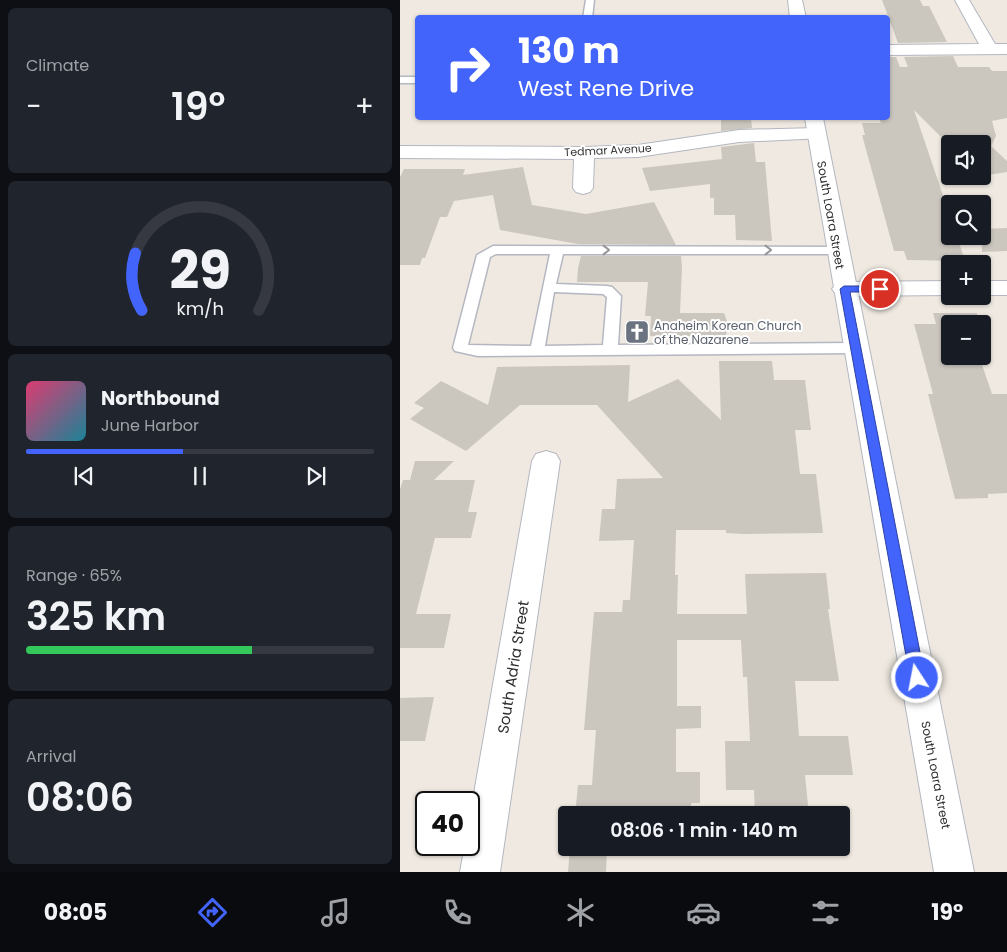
<!DOCTYPE html>
<meta charset="utf-8">
<style>
:root{--surface:#171b24;--page:#20242c;--text:#f1f3f6;--muted:#9ea1a6;--line:#363941;--accent:#4264fb}
body{margin:0;font-family:Poppins,sans-serif;background:var(--page);color:var(--text);height:100vh;display:flex;flex-direction:column;font-size:19px;white-space:nowrap}
*{box-sizing:border-box;margin:0}
p{font-size:16px;color:var(--muted)}
.icon{flex:none;width:28px;height:28px;fill:none;stroke:currentColor;stroke-width:2;stroke-linecap:round;stroke-linejoin:round}
.map{position:relative;flex:1;overflow:hidden}
.details{display:flex;flex-direction:column;gap:8px;padding:8px;background:#0d0f14;width:400px}
.details>*{flex:none}
.banner{position:absolute;left:15px;top:15px;width:475px;height:105px;border-radius:5px;box-shadow:0 1px 4px #0004;background:#4264fb;color:#fff;overflow:hidden}
.tools{position:absolute;left:541px;top:135px;display:grid;gap:10px}
.tools a{display:grid;place-items:center;width:50px;height:50px;border-radius:5px;background:var(--surface);box-shadow:0 1px 4px #0004;font-size:25px}
.speed{position:absolute;left:15px;top:791px;display:flex;gap:10px;font-size:25px;font-weight:700;text-align:center}
.speed>*{display:grid;place-content:center;width:65px;height:65px;border-radius:50%;background:var(--surface);box-shadow:0 1px 4px #0004;line-height:1}
.speed .limit{border:2px solid #111;border-radius:8px;background:#fff;color:#111}
.pin{position:absolute;display:grid;place-items:center;width:42px;height:42px;color:#fff;margin:-21px;border:2px solid #fff;border-radius:50%;box-shadow:0 1px 5px #0007}
.me{position:absolute;width:55px;margin:-28px;rotate:349deg;stroke-linejoin:round;filter:drop-shadow(0 0 4px #0008)}
.turn{display:flex;align-items:center;gap:18px;height:105px;padding:0 20px;font-size:22px}
.turn .icon{width:65px;height:65px;stroke-width:2.5}
.turn b{display:block;font-size:35px;line-height:42px}
.big{font-size:38px;font-weight:600;line-height:1.1}
.details .tile{flex:1;display:flex;flex-direction:column;justify-content:center;gap:8px;min-width:0;padding:0 18px;border-radius:8px;background:var(--page)}
.details .dial{align-items:center;gap:0}
.dial svg{height:130px;overflow:visible;fill:none;stroke:var(--line);stroke-width:7;stroke-linecap:round;text-anchor:middle}
.dial text{fill:var(--text);stroke:none}
.song{display:flex;align-items:center;gap:15px}
.cover{width:60px;height:60px;border-radius:8px;background:linear-gradient(135deg,hsl(340 70% 55%),hsl(190 70% 35%))}
.played{height:5px;border-radius:2px;background:linear-gradient(90deg,var(--accent) 45%,var(--line) 45%)}
.keys{display:flex;justify-content:space-around;direction:ltr}
.heat{display:flex;justify-content:space-between;align-items:center;font-size:28px;direction:ltr}
.charge{height:8px;border-radius:4px;background:linear-gradient(90deg,#34c759 65%,var(--line) 0)}
.trip{position:absolute;left:158px;top:806px;width:292px;height:50px;border-radius:5px;background:var(--surface);box-shadow:0 1px 4px #0004;font-weight:600;line-height:50px;text-align:center}
.tabs{display:flex;height:80px;justify-content:space-around;align-items:center;background:#090b0e;color:var(--muted)}
.tabs .icon{width:35px;height:35px}
.tabs .current{color:var(--accent)}
.tabs b{font-size:22px;color:var(--text)}
main{display:flex;flex:1;min-height:0}
.map>svg:first-child{display:block}
.building{fill:#cbc7bf}
.lines{fill:none;stroke-linecap:round;stroke-linejoin:round}
.service-casing{stroke:#b4b7c1;stroke-width:3}
.minor-casing{stroke:#b4b7c1;stroke-width:2}
.tertiary-casing{stroke:#b4b7c1;stroke-width:2}
.service{fill:#fff;fill-rule:evenodd}
.minor{fill:#fff;fill-rule:evenodd}
.tertiary{fill:#fff;fill-rule:evenodd}
.oneway{stroke:#969696}
.route{fill:#4264fb;stroke:#2b41a3}
.labels{text-anchor:middle;dominant-baseline:central;stroke-width:4;stroke-linejoin:round;paint-order:stroke}
.far-street-label{font-size:11px;fill:#2e2e2e;stroke:#fff}
.street-label{font-size:12px;fill:#2e2e2e;stroke:#fff}
.worship-label{font-size:12px;fill:#5b616d;stroke:#fff;text-anchor:start}
.near-street-label{font-size:15px;fill:#2e2e2e;stroke:#fff}
</style>
<main>
<section class="details">
<div class="tile"><p>Climate</p>
<div class="heat"><a>−</a><b class="big">19°</b><a>+</a></div>
</div>
<div class="tile dial"><svg viewBox="0 0 100 80">
<path d="M14 69A42 42 0 1 1 86 69"/>
<path d="M14 69A42 42 0 0 1 10 34" stroke="#4264fb"/>
<text x="50" y="56" font-size="32" font-weight="700">29</text>
<text x="50" y="72" font-size="11">km/h</text>
</svg></div>
<div class="tile">
<div class="song"><i class="cover"></i><div><b>Northbound</b><p>June Harbor</p></div></div>
<div class="played"></div>
<div class="keys"><svg class="icon" aria-label="previous" viewBox="0 0 24 24"><path d="M18 5L8 12l10 7zM5 5v14"/></svg><svg class="icon" aria-label="pause" viewBox="0 0 24 24"><path d="M8 5v14M16 5v14"/></svg><svg class="icon" aria-label="next" viewBox="0 0 24 24"><path d="M6 5l10 7-10 7zM19 5v14"/></svg></div>
</div>
<div class="tile"><p>Range · 65%</p><b class="big">325 km</b><div class="charge"></div></div>
<div class="tile"><p>Arrival</p><b class="big">08:06</b></div>
</section>
<div class="map">
<svg width="607" height="872" viewBox="0 0 607 872">
<rect width="100%" height="100%" fill="#efe9e1"/>
<!-- building -->
<path class="building" d="M 482,0 L 520,0 L 523,6 L 529,6 L 547,42 L 498,43 Z
M 553,56 L 558,67 L 589,67 L 592,71 L 607,71 L 607,118 L 592,121 L 596,136 L 591,146 L 607,161 L 607,172 L 582,176 L 582,144 L 550,144 L 550,146 L 514,110 L 550,216 L 550,236 L 557,236 L 565,261 L 507,260 L 504,251 L 494,251 L 462,135 L 465,135 L 462,123 L 481,123 L 479,118 L 488,118 L 488,57 L 496,57 L 500,67 L 508,67 L 504,57 Z
M 321,118 L 351,118 L 352,128 L 321,131 Z
M 354,143 L 356,162 L 365,162 L 372,241 L 336,240 L 335,215 L 314,215 L 314,198 L 310,198 L 310,184 L 250,191 L 242,168 L 322,159 L 321,147 Z
M 123,167 L 132,205 L 186,214 L 254,202 L 276,245 L 178,244 L 100,230 L 93,195 L 54,201 L 47,217 L 40,217 L 25,258 L 22,258 L 20,265 L 0,265 L 0,177 L 4,169 L 65,169 L 63,175 Z
M 607,228 L 607,251 L 582,252 L 582,229 Z
M 181,256 L 281,256 L 282,268 L 280,313 L 324,313 L 328,324 L 326,336 L 250,336 L 251,316 L 245,316 L 248,282 L 177,282 L 178,268 Z
M 533,313 L 577,313 L 580,324 L 550,324 L 550,356 L 579,356 L 592,394 L 607,394 L 607,493 L 588,494 L 588,498 L 555,499 L 528,394 L 533,394 L 514,324 L 536,324 Z
M 319,361 L 372,361 L 374,380 L 405,380 L 411,430 L 395,430 L 400,474 L 416,474 L 423,533 L 343,534 L 326,533 L 326,530 L 276,530 L 275,575 L 278,575 L 277,614 L 347,614 L 345,574 L 426,573 L 430,609 L 428,609 L 439,681 L 395,681 L 399,736 L 448,736 L 453,775 L 405,775 L 409,815 L 355,815 L 354,790 L 326,790 L 325,741 L 350,741 L 347,677 L 343,677 L 341,640 L 277,640 L 277,706 L 301,706 L 301,728 L 276,729 L 276,772 L 300,772 L 300,803 L 291,803 L 292,815 L 175,815 L 178,785 L 192,785 L 196,730 L 184,730 L 194,612 L 222,612 L 223,600 L 230,600 L 234,540 L 199,541 L 202,509 L 215,509 L 217,479 L 263,478 L 197,405 L 120,405 L 66,451 L 10,419 L 24,408 L 14,403 L 41,381 L 88,405 L 97,367 L 230,365 L 228,402 L 278,379 L 321,420 Z
M 15,461 L 54,461 L 34,480 L 75,480 L 68,512 L 77,512 L 71,538 L 35,538 L 16,614 L 51,614 L 44,648 L 0,648 L 0,489 L 3,480 L 10,480 Z
M 34,697 L 25,741 L 0,741 L 0,698 Z
M 170,848 L 207,848 L 206,872 L 168,872 Z"/>
<g class="lines">
<defs>
<path id="service" d="M 186,0 L 194,0 L 192,18 L 183,18 Z
M 0,77 L 18,77 L 18,83 L 0,83 Z
M 93,246 L 442,247 L 444,250 L 442,253 L 437,254 L 163,254 L 156,284 L 207,286 L 212,287 L 221,296 L 218,345 L 455,343 L 460,345 L 462,348 L 460,351 L 455,353 L 78,356 L 55,351 L 53,348 L 77,255 ZM 96,254 L 150,254 L 131,346 L 68,345 L 90,257 ZM 154,292 L 203,294 L 207,297 L 203,345 L 145,346 Z"/>
<path id="minor" d="M 555,0 L 569,0 L 595,44 L 607,44 L 607,54 L 488,55 L 488,45 L 579,44 Z
M 416,128 L 423,130 L 425,134 L 423,138 L 339,142 L 238,157 L 194,158 L 193,188 L 190,192 L 183,194 L 176,192 L 173,188 L 174,159 L 0,158 L 0,146 L 184,147 L 238,145 L 339,130 Z
M 550,281 L 550,295 L 444,296 L 436,294 L 432,289 L 436,284 L 444,282 Z
M 582,281 L 607,281 L 607,295 L 582,295 Z
M 146,451 L 156,454 L 160,461 L 100,872 L 60,872 L 65,845 L 69,845 L 69,822 L 132,461 L 136,454 Z"/>
<path id="tertiary" d="M 388,0 L 402,0 L 406,18 L 390,18 Z
M 405,118 L 423,118 L 574,872 L 534,872 Z"/>
</defs>
<!-- service casing -->
<use href="#service" class="service-casing"/>
<!-- minor casing -->
<use href="#minor" class="minor-casing"/>
<!-- tertiary casing -->
<use href="#tertiary" class="tertiary-casing"/>
<!-- service -->
<use href="#service" class="service"/>
<!-- minor -->
<use href="#minor" class="minor"/>
<!-- tertiary -->
<use href="#tertiary" class="tertiary"/>
</g>
<!-- one-way arrows -->
<defs><path id="oneway-chevron" d="M-2-3.5L2.5 0L-2 3.5" fill="none" stroke-width="1.6" stroke-linecap="round" stroke-linejoin="round" transform="scale(1.25)"/></defs>
<g class="oneway">
<use href="#oneway-chevron" transform="translate(206 250)"/>
<use href="#oneway-chevron" transform="translate(368 250)"/>
</g>
<!-- route -->
<path class="route" d="M 444,286 L 480,286 L 484,289 L 480,292 L 450,292 L 525,678 L 522,682 L 517,684 L 512,682 L 510,678 L 440,289 Z"/>
<!-- icons -->
<defs>
<symbol id="church-square" viewBox="-11 -11 22 22"><rect x="-9" y="-9" width="18" height="18" rx="4" fill="#6b7280" stroke="#fff"/><path d="M-1.2-6h2.4v3.5h3.3v2.4h-3.3V6h-2.4V-.1h-3.3v-2.4h3.3Z" fill="#fff"/></symbol>
</defs>
<g fill-rule="evenodd">
<use href="#church-square" x="223" y="318" width="28" height="28"/>
</g>
<g class="labels">
<!-- far-street labels -->
<g class="far-street-label">
<text transform="translate(208 150) rotate(-3)">Tedmar Avenue</text>
</g>
<!-- street labels -->
<g class="street-label">
<text transform="translate(431 215) rotate(80)">South Loara Street</text>
<text transform="translate(536 775) rotate(79)">South Loara Street</text>
</g>
<!-- worship labels -->
<g class="worship-label">
<text x="254" y="325">Anaheim Korean Church<tspan x="254" dy="14">of the Nazarene</tspan></text>
</g>
<!-- near-street labels -->
<g class="near-street-label">
<text transform="translate(113 667) rotate(-81)">South Adria Street</text>
</g>
</g>
</svg>
<div class="tools">
<a><svg class="icon" aria-label="sound" viewBox="0 0 24 24"><path d="M4 9h4l5-4v14l-5-4H4zM17 9q2 3 0 6"/></svg></a>
<a><svg class="icon" aria-label="search" viewBox="0 0 24 24"><circle cx="10" cy="10" r="6"/><path d="M15 15l6 6"/></svg></a>
<a>+</a>
<a>−</a>
</div>
<div class="speed"><div class="limit">40</div></div>
<div class="pin" style="left:480px;top:289px;background:#d93025"><svg class="icon" aria-label="arrive" viewBox="0 0 24 24"><path d="M6 21V4h12l-3 4 3 4H6"/></svg></div>
<svg class="me" style="left:517px;top:678px" viewBox="-20 -20 40 40"><circle r="17" fill="#4264fb" stroke="#fff" stroke-width="3"/><path d="M0-11L8 9 0 5-8 9z" fill="#fff"/></svg>
<div class="trip">08:06 · 1 min · 140 m</div>
<div class="banner">
<div class="turn"><svg class="icon" aria-label="right" viewBox="0 0 24 24"><path d="M7 20v-9h11M14 6l5 5-5 5"/></svg><div><b>130 m</b>West Rene Drive</div></div>
</div>
</div>
</main>
<nav class="tabs">
<b>08:05</b>
<svg class="icon current" aria-label="directions" viewBox="0 0 24 24"><path d="M12 3l9 9-9 9-9-9zM9 14v-3h6M13 9l2 2-2 2"/></svg>
<svg class="icon" aria-label="music" viewBox="0 0 24 24"><path d="M9 18V5l10-2v13"/><circle cx="6" cy="18" r="3"/><circle cx="16" cy="16" r="3"/></svg>
<svg class="icon" aria-label="phone" viewBox="0 0 24 24"><path d="M5 4h4l2 5-3 2q2 4 5 5l2-3 5 2v4C11 20 4 13 5 4z"/></svg>
<svg class="icon" aria-label="climate" viewBox="0 0 24 24"><path d="M12 3v18M4 7l16 10M4 17L20 7"/></svg>
<svg class="icon" aria-label="car" viewBox="0 0 24 24"><path d="M5 17H2v-5l4-1 3-4h7l3 4 3 1v5h-3M9 17h6M6 11h13"/><circle cx="7" cy="17" r="2"/><circle cx="17" cy="17" r="2"/></svg>
<svg class="icon" aria-label="filters" viewBox="0 0 24 24"><path d="M4 7h16M4 17h16"/><circle cx="9" cy="7" r="2"/><circle cx="15" cy="17" r="2"/></svg>
<b>19°</b>
</nav>
